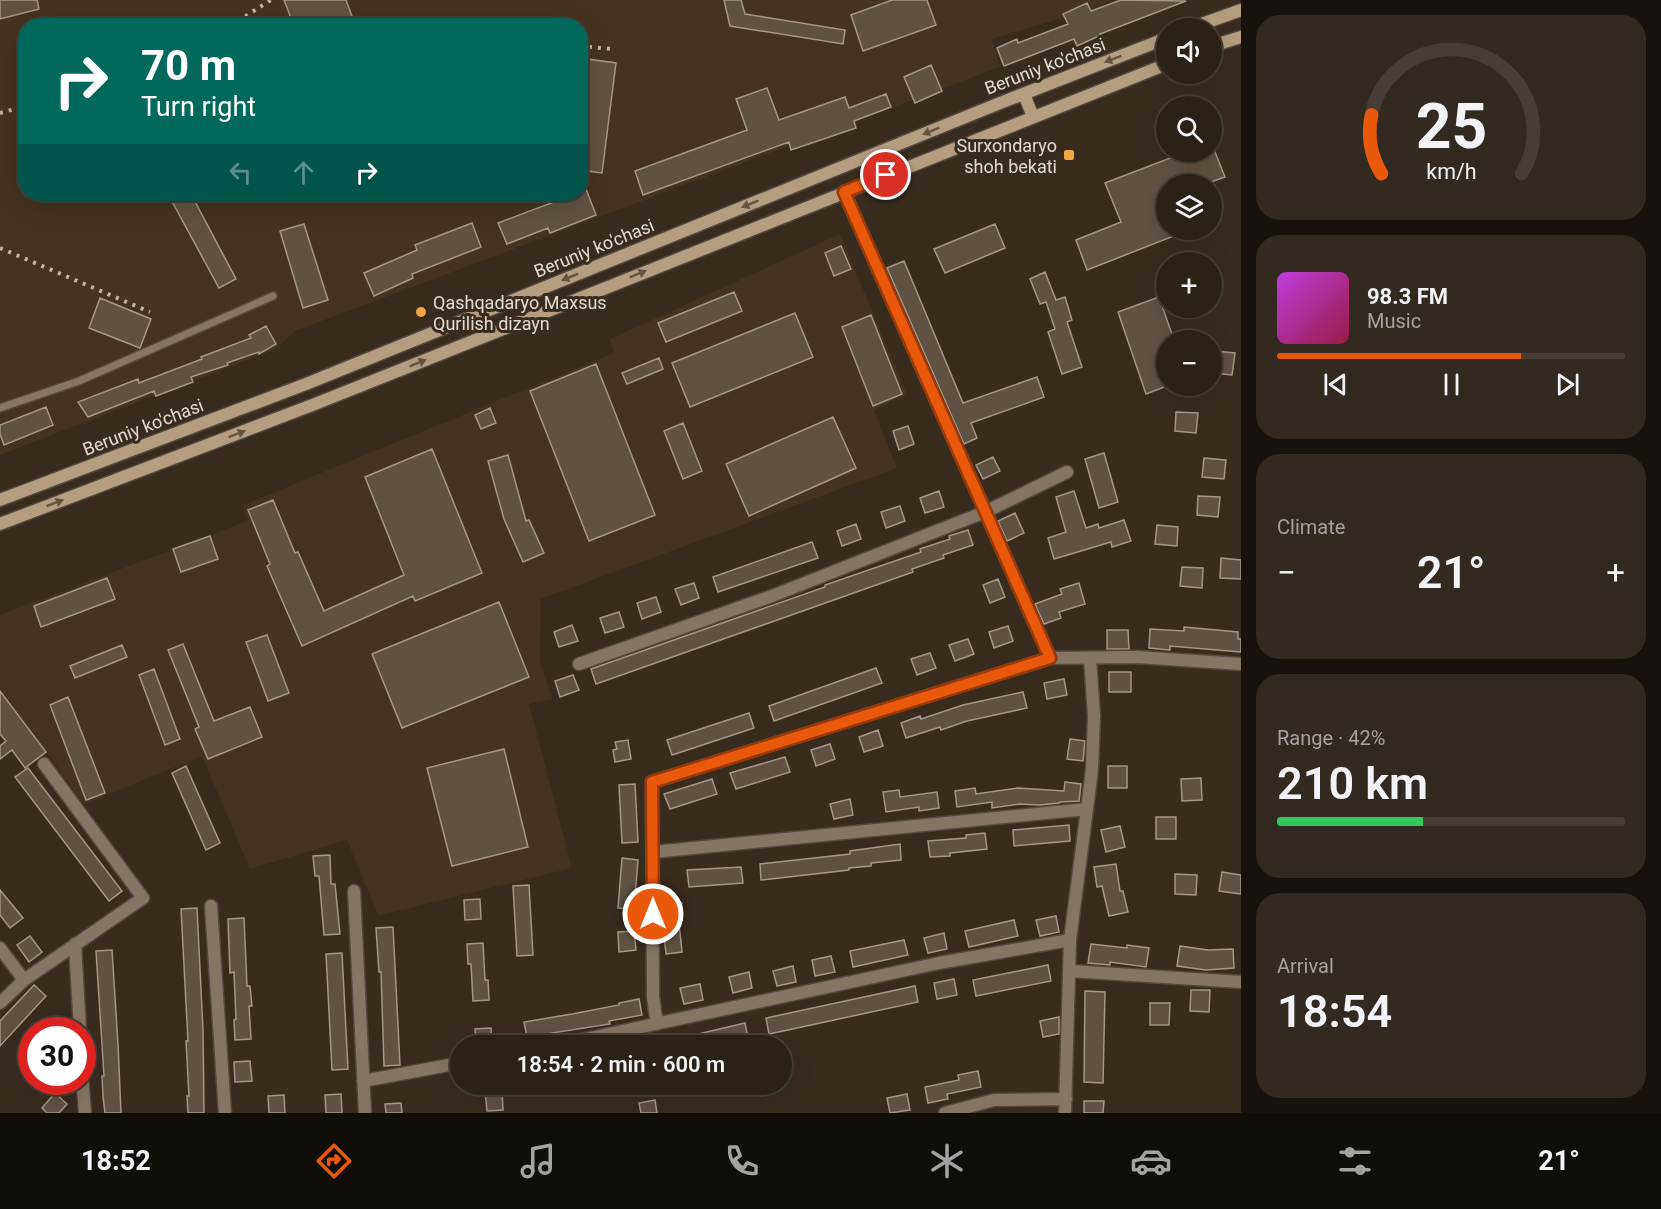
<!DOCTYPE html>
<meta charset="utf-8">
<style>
:root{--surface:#2a2117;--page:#322920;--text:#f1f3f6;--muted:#a5a3a1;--line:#463e36;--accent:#ea580c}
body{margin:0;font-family:Roboto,sans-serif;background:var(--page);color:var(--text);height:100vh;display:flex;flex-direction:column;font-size:22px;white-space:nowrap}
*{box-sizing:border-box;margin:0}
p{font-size:20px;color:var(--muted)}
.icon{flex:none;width:33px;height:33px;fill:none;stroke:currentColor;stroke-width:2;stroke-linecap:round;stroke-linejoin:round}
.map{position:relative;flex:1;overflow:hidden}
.details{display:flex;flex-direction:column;gap:15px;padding:15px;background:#17120d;width:420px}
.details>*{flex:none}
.guide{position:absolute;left:18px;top:18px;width:570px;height:183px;border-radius:24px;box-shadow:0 6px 24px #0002,0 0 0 2px var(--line);background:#00695c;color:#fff;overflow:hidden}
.buttons{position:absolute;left:1156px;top:18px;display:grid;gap:12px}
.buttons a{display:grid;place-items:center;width:66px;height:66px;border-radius:50%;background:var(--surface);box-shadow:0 6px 24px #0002,0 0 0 2px var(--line);font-size:30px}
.speed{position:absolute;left:18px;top:1017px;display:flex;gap:12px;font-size:30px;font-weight:700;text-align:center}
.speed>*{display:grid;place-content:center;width:78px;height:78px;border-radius:50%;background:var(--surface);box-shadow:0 6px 24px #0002,0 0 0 2px var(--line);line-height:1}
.speed .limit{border:9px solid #d22;background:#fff;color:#111}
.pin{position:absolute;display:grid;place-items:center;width:51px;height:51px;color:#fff;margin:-26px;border:3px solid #fff;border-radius:50%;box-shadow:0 2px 6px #0007}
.me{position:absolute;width:66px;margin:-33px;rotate:0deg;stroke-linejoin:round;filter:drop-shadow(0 0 4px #0008)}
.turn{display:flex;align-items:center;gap:21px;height:126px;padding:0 24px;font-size:27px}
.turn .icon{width:78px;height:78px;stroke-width:2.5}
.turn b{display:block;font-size:42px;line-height:51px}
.lanes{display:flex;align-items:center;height:57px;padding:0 24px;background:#0003;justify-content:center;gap:30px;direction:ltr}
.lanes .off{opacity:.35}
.big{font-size:45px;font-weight:600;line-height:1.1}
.details .tile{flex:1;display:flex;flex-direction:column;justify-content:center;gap:9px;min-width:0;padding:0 21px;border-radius:24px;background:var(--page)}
.details .dial{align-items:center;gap:0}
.dial svg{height:156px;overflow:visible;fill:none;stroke:var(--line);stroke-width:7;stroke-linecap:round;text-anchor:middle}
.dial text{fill:var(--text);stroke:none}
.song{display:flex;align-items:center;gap:18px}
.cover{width:72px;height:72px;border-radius:9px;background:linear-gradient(135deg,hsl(290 70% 55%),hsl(340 70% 35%))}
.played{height:6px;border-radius:3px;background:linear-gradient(90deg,var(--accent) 70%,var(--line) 70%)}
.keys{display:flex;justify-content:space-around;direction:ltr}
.heat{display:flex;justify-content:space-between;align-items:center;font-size:33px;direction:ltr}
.charge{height:9px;border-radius:4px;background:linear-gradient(90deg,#34c759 42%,var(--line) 0)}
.trip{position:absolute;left:450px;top:1035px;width:342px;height:60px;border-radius:30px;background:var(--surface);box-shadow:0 6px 24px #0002,0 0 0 2px var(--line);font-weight:600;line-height:60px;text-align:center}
.dock{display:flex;height:96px;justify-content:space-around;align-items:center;background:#110d09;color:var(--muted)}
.dock .icon{width:42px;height:42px}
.dock .active{color:var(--accent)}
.dock b{font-size:27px;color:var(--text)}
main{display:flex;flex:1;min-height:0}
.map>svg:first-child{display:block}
.built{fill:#433320;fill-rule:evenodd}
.building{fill:#5f5243;stroke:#a59787;stroke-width:1.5}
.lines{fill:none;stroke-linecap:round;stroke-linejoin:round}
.service-casing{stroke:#53483c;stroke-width:10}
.minor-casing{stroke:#53483c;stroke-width:15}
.secondary-casing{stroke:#53483c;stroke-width:15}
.service{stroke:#857563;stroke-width:7}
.minor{stroke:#857563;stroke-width:12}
.secondary{stroke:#b69d7f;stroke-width:12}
.rail{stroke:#beb6ad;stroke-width:4;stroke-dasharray:3 6;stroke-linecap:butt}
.oneway{fill:#645441}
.route-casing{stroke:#983908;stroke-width:15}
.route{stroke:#ea580c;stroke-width:10}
.poi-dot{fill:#f1a540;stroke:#382c1f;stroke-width:2}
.labels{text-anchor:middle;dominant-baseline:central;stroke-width:6;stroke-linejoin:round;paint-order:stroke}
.street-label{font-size:18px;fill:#e2dad2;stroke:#382c1f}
.poi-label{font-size:18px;fill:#e2dad2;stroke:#382c1f;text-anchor:end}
</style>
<main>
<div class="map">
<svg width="1241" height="1113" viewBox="0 0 1241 1113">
<rect width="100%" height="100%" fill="#382c1f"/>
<!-- built -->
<path class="built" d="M 0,0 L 1112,0 L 1090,10 L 992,39 L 1000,67 L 295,331 L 276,349 L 0,455 ZM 26,26 L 580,26 L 580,194 L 26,194 Z
M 840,234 L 907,394 L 874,410 L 897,468 L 541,599 L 540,661 L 552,699 L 529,704 L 572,868 L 378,916 L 347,840 L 250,869 L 202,756 L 84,804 L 0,688 L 0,615 L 247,521 L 243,505 L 614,353 L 610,339 Z"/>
<!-- building -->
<path class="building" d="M 0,0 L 37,0 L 39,9 L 0,19 Z
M 284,0 L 346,0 L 353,19 L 325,26 L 294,26 Z
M 724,0 L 741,0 L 745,14 L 845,30 L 843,44 L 730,26 Z
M 892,0 L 927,0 L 936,25 L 863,51 L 851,15 Z
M 1121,0 L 1186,1 L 1100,34 L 1101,35 L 1077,46 L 1074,39 L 1004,66 L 997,48 L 1017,39 L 1018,43 L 1068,24 L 1063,14 L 1087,3 L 1091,11 Z
M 580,58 L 616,63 L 602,173 L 580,170 Z
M 931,65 L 942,91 L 915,103 L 904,77 Z
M 767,88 L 779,120 L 845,97 L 849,108 L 886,94 L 891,107 L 854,121 L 856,128 L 791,150 L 789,142 L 643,195 L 635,171 L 747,130 L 736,99 Z
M 1186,152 L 1215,152 L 1225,177 L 1205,184 L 1167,184 L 1167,230 L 1189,230 L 1087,270 L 1076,240 L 1121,222 L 1105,183 Z
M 586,189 L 596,215 L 550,233 L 548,228 L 507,244 L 498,223 L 575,194 L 580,194 L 580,192 Z
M 168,194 L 191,194 L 236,279 L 219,288 Z
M 472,223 L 481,247 L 412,274 L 413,278 L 374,296 L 364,273 L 417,250 L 415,245 Z
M 304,224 L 328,300 L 303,308 L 280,231 Z
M 995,224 L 1005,248 L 945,273 L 934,249 Z
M 841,246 L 851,269 L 834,276 L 825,253 Z
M 904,261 L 963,403 L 1037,377 L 1044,397 L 971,423 L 977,438 L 964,444 L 887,268 Z
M 1045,272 L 1056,300 L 1065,297 L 1072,320 L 1067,322 L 1082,367 L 1062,374 L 1048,332 L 1055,329 L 1046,302 L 1040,304 L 1030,279 Z
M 734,292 L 742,311 L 666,342 L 658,323 Z
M 1159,297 L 1174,340 L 1167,340 L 1167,386 L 1146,394 L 1118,312 Z
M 100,298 L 151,319 L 140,348 L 89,328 Z
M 795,313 L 813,357 L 690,407 L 672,363 Z
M 871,315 L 902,394 L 873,406 L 842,327 Z
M 266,326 L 276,344 L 259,354 L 259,352 L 227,363 L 228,365 L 191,377 L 193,382 L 156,396 L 154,391 L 88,417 L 78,402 L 138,379 L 139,383 L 202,359 L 201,357 L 251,338 L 249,335 Z
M 1215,351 L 1235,353 L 1232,375 L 1213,373 Z
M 659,358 L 663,369 L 627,384 L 622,373 Z
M 596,364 L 655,515 L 589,541 L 530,391 Z
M 46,407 L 53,425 L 4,445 L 0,434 L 0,425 Z
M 490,408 L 496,423 L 481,429 L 475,415 Z
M 1176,412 L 1198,413 L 1196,433 L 1175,431 Z
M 833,417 L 856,468 L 749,516 L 726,464 Z
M 683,423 L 702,471 L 683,479 L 664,431 Z
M 908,426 L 914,444 L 899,450 L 893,431 Z
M 432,449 L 482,573 L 415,601 L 413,596 L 302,646 L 267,566 L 270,564 L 248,510 L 273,500 L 295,553 L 298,552 L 324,611 L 404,575 L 365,477 Z
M 1104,453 L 1118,502 L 1099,508 L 1085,459 Z
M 508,455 L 526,521 L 529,520 L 544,553 L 523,562 L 504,519 L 488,461 Z
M 993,457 L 1000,471 L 983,479 L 976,465 Z
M 1204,458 L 1226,460 L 1224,479 L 1202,477 Z
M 939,491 L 944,507 L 925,513 L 920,498 Z
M 1074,491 L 1086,528 L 1098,524 L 1099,528 L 1124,520 L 1131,541 L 1112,547 L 1111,542 L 1054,559 L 1048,538 L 1066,532 L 1056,497 Z
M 1198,496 L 1220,497 L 1218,517 L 1197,515 Z
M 900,506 L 905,521 L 886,528 L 881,512 Z
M 1015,513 L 1024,533 L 1007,541 L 998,521 Z
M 856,524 L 861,539 L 842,546 L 837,531 Z
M 1157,525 L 1178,527 L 1177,546 L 1155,544 Z
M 968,530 L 973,545 L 943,555 L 944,558 L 912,569 L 913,572 L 596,684 L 591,669 L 825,587 L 825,585 L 921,552 L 920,549 L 950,539 L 949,536 Z
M 210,536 L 218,559 L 181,572 L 173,549 Z
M 812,542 L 818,558 L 718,592 L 713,577 Z
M 1221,558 L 1241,560 L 1241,579 L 1220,578 Z
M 1182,567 L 1203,568 L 1202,588 L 1180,586 Z
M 107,578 L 115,599 L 41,627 L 34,606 Z
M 998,579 L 1005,597 L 990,603 L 983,585 Z
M 694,583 L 699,598 L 681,605 L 675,589 Z
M 1079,583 L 1085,604 L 1059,612 L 1061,618 L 1044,624 L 1035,604 L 1062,594 L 1060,589 Z
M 656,597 L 661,612 L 642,619 L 637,603 Z
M 499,602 L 529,677 L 402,728 L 372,654 Z
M 619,612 L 624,627 L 605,633 L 600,618 Z
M 572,625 L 578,641 L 559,647 L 554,632 Z
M 1008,626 L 1013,641 L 994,648 L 989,632 Z
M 1184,627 L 1238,632 L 1238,639 L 1241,639 L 1241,652 L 1170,646 L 1170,650 L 1149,648 L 1150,629 L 1184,631 Z
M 1107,630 L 1128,630 L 1129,649 L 1107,649 Z
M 267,635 L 289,693 L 268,701 L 246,642 Z
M 968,639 L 974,654 L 955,661 L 949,645 Z
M 183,644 L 214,721 L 250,707 L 262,737 L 208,759 L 195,729 L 199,727 L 168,650 Z
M 122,645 L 127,657 L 75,678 L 70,666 Z
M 930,653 L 936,668 L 917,675 L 911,659 Z
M 876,668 L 882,683 L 774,721 L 769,706 Z
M 154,669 L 180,739 L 165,745 L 139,675 Z
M 1109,672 L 1131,672 L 1131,692 L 1109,692 Z
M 573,675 L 579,690 L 560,697 L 555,681 Z
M 1064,679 L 1067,695 L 1047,699 L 1044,683 Z
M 0,691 L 46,752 L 25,768 L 12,750 L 0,759 L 0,746 L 6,741 L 0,734 Z
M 1023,692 L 1027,708 L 967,721 L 941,730 L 940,727 L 906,738 L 901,723 L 920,716 L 921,719 L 963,705 Z
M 68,697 L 105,793 L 86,800 L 50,705 Z
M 749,713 L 754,728 L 672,755 L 667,740 Z
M 878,730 L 883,746 L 864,752 L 859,737 Z
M 1070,739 L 1085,741 L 1083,761 L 1067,759 Z
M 628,740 L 631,759 L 615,762 L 613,750 L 617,749 L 615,742 Z
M 830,744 L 835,759 L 816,766 L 811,750 Z
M 504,749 L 528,847 L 452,866 L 427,768 Z
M 785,757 L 790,772 L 736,789 L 730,773 Z
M 186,766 L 220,843 L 206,850 L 172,773 Z
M 1108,766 L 1127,766 L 1127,788 L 1108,788 Z
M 28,768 L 122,891 L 109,901 L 15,777 Z
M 1201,778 L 1202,800 L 1182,801 L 1181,779 Z
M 712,779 L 717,794 L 670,809 L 664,794 Z
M 1065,782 L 1081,784 L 1079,801 L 1060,802 L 1059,803 L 1040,805 L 1019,804 L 992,808 L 992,802 L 957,807 L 955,791 L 975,788 L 976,794 L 1018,788 L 1064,791 Z
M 635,784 L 638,842 L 622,843 L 619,785 Z
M 899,790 L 900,797 L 937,792 L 939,808 L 919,811 L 919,807 L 886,812 L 883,792 Z
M 850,799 L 853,815 L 834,819 L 830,804 Z
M 1156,817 L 1176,817 L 1176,839 L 1156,839 Z
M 1069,825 L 1070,841 L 1014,846 L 1013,830 Z
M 1120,826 L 1125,847 L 1106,852 L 1101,830 Z
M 985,833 L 987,849 L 950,853 L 950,856 L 930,857 L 928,841 L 966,838 L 966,835 Z
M 900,844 L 901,860 L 871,863 L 871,866 L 849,868 L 849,870 L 761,880 L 760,864 L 850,854 L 850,851 Z
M 330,855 L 331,884 L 335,884 L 340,934 L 324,935 L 319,876 L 315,876 L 313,856 Z
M 622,858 L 638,860 L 634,909 L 618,908 Z
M 1116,864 L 1120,891 L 1123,891 L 1128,912 L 1109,916 L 1102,886 L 1097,887 L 1094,867 Z
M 741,867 L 743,883 L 689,887 L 687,870 Z
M 1222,872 L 1241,875 L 1241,894 L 1219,891 Z
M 1175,874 L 1197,875 L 1196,895 L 1175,894 Z
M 529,885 L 533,955 L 517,956 L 513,886 Z
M 0,890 L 23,918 L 10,928 L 0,915 Z
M 480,899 L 481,919 L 465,920 L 464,900 Z
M 666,902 L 682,903 L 681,923 L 679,923 L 682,952 L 666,954 L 664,935 Z
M 197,908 L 203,1030 L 204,1113 L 188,1113 L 187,1096 L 189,1096 L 186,1041 L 188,1041 L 181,909 Z
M 1056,916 L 1059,932 L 1040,936 L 1036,920 Z
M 244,918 L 247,986 L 250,986 L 252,1006 L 249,1006 L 251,1039 L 235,1040 L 234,1020 L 236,1019 L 234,972 L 230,973 L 228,919 Z
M 1014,920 L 1018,936 L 969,947 L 965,931 Z
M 393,927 L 400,1065 L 384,1066 L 381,972 L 379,972 L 376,928 Z
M 634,931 L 636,950 L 619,952 L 618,932 Z
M 944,933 L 947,949 L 928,953 L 924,938 Z
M 30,936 L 42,952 L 29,962 L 17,945 Z
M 904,940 L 908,955 L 853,967 L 850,951 Z
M 483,943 L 485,980 L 488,980 L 489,1000 L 473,1001 L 471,964 L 468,964 L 467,944 Z
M 1091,944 L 1127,948 L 1127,945 L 1149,948 L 1146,967 L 1110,962 L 1110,965 L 1088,963 Z
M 1180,946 L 1208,950 L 1233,949 L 1234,968 L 1206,970 L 1177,966 Z
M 112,950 L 118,1044 L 121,1113 L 105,1113 L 103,1096 L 102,1076 L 104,1076 L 96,951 Z
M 342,953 L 348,1069 L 332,1070 L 326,954 Z
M 831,956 L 835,972 L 815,976 L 812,960 Z
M 1048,965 L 1051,981 L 976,996 L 973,980 Z
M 793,966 L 796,982 L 777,986 L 773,971 Z
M 749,972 L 752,988 L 733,993 L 729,977 Z
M 954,979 L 957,995 L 937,999 L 934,983 Z
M 700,984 L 703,1000 L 684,1004 L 680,988 Z
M 34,985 L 46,996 L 0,1046 L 0,1021 Z
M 915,986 L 918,1002 L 769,1034 L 766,1018 Z
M 1191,990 L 1210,990 L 1209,1012 L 1190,1011 Z
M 1085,991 L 1105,992 L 1103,1083 L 1084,1082 Z
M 639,999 L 642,1015 L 609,1021 L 610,1024 L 527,1037 L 524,1022 L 572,1014 L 619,1005 L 619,1003 Z
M 1150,1003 L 1170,1003 L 1169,1025 L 1150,1025 Z
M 1059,1017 L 1059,1034 L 1043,1037 L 1040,1021 Z
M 745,1023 L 748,1039 L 719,1046 L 701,1046 L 698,1034 Z
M 491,1028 L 492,1046 L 476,1046 L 475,1029 Z
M 250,1061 L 252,1081 L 235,1082 L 234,1062 Z
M 978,1071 L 981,1087 L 947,1094 L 948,1099 L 928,1103 L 925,1087 L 959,1080 L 958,1075 Z
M 502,1090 L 503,1110 L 487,1111 L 485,1091 Z
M 55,1093 L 67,1104 L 59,1113 L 47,1113 L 42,1108 Z
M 341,1094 L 342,1113 L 326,1113 L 325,1095 Z
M 907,1094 L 910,1110 L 890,1113 L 887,1098 Z
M 284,1095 L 285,1113 L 269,1113 L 268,1096 Z
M 655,1100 L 657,1113 L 641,1113 L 639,1103 Z
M 1084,1101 L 1104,1101 L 1103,1113 L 1084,1113 Z
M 401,1103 L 402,1113 L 386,1113 L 385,1104 Z"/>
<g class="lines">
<defs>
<path id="service" d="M 0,408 L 79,381 L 273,296"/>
<path id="minor" d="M 844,192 L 1050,658
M 579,664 L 772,596 L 985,512 L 1067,472
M 653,852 L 1087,809
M 354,891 L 365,1113
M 211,906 L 225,1113
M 75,944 L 80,1030
M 0,948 L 24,980
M 1070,971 L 1241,982
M 0,1003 L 24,980 L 143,898 L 44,764
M 657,1024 L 653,997 L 652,782 L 1050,658 L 1137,657 L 1241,664
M 553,1046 L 939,963 L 1070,940
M 82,1075 L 85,1113
M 363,1081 L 460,1063
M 945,1113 L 994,1100 L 1066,1099
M 1065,1113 L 1070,940 L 1092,770 L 1094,716 L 1090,659"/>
<path id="secondary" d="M 1191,28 L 1241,10
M 1212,46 L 1241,37
M 1024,94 L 1033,117
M 0,500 L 306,384 L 1005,101 L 1167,38
M 0,524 L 315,404 L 1167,64"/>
</defs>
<!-- service casing -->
<use href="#service" class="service-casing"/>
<!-- minor casing -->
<use href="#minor" class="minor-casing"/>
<!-- secondary casing -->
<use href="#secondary" class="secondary-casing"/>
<!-- service -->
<use href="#service" class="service"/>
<!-- minor -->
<use href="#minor" class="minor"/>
<!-- secondary -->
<use href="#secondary" class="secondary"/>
<!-- rail -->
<path class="rail" d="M 230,26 L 271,0
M 580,46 L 612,49
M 0,113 L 26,106
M 0,248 L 150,312"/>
</g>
<!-- one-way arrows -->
<defs><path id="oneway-solid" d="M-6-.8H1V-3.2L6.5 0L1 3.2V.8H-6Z" transform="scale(1.5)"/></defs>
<g class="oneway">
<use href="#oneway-solid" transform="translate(1113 59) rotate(159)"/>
<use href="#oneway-solid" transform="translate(931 131) rotate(158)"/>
<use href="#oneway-solid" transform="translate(750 204) rotate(158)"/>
<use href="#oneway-solid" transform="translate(638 274) rotate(-22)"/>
<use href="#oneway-solid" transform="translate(570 277) rotate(158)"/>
<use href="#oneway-solid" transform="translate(418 363) rotate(-22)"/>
<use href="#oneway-solid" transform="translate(237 434) rotate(-21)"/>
<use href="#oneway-solid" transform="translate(55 503) rotate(-21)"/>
</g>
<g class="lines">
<defs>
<path id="route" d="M 653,914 L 652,782 L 1050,658 L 844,192 L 886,175"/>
</defs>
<!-- route casing -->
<use href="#route" class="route-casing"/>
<!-- route -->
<use href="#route" class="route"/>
</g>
<!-- markers -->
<g class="poi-dot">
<rect x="1063" y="149" width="12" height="12" rx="3"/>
<circle cx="421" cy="312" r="6"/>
</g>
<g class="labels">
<!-- street labels -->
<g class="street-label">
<text transform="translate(1045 66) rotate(-21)">Beruniy ko'chasi</text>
<text transform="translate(594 248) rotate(-22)">Beruniy ko'chasi</text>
<text transform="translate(143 427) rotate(-21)">Beruniy ko'chasi</text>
</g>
<!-- poi labels -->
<g class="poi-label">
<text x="1057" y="145">Surxondaryo<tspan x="1057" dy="21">shoh bekati</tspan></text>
<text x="433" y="302" text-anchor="start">Qashqadaryo Maxsus<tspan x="433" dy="21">Qurilish dizayn</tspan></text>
</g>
</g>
</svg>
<div class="buttons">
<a><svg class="icon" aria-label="sound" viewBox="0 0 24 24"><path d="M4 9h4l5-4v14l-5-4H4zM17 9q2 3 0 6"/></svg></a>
<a><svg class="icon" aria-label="search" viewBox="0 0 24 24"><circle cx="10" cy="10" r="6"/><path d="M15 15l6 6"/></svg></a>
<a><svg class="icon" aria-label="layers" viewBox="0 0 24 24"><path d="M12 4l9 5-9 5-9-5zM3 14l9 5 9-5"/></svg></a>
<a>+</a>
<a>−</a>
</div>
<div class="speed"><div class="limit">30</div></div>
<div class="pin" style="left:886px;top:175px;background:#d93025"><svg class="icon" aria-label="arrive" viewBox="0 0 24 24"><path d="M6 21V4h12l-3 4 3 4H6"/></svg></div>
<svg class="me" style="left:653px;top:914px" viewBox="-20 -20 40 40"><circle r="17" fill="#ea580c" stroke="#fff" stroke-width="3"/><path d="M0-11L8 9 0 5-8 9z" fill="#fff"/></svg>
<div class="trip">18:54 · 2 min · 600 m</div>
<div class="guide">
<div class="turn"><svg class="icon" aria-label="right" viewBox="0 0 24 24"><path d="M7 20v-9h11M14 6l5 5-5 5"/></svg><div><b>70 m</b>Turn right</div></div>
<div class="lanes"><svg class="icon off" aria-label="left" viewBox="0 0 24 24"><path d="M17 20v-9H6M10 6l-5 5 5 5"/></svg><svg class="icon off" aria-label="ahead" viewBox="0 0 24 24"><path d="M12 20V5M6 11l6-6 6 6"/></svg><svg class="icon" aria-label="right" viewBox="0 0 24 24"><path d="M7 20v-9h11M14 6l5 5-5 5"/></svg></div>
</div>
</div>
<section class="details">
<div class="tile dial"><svg viewBox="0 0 100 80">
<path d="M14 69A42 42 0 1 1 86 69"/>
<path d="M14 69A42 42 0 0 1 9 39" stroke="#ea580c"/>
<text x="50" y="56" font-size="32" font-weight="700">25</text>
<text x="50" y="72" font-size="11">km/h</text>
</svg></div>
<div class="tile">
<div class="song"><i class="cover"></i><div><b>98.3 FM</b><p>Music</p></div></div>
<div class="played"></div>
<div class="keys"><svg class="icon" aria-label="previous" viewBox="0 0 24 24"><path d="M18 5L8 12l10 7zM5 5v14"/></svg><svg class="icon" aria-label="pause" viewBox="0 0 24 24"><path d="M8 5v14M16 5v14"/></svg><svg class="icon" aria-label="next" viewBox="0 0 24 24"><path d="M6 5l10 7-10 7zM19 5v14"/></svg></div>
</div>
<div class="tile"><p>Climate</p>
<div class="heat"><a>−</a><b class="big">21°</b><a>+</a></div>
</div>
<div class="tile"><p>Range · 42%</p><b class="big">210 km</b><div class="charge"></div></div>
<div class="tile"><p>Arrival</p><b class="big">18:54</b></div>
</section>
</main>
<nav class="dock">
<b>18:52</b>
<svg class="icon active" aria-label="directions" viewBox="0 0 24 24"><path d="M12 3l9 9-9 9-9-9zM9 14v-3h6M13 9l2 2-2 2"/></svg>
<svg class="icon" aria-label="music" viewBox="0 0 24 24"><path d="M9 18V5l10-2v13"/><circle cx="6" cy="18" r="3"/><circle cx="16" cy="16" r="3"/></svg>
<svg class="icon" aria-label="phone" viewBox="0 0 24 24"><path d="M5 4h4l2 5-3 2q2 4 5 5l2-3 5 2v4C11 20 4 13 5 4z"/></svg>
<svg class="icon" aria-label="climate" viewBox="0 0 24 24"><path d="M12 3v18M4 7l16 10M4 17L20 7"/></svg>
<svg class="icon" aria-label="car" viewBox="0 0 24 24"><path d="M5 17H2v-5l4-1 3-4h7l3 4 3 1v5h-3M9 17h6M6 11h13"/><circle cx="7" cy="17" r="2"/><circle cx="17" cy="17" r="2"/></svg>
<svg class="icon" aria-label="filters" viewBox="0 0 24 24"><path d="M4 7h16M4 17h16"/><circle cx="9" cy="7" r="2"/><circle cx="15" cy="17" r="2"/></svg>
<b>21°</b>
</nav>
